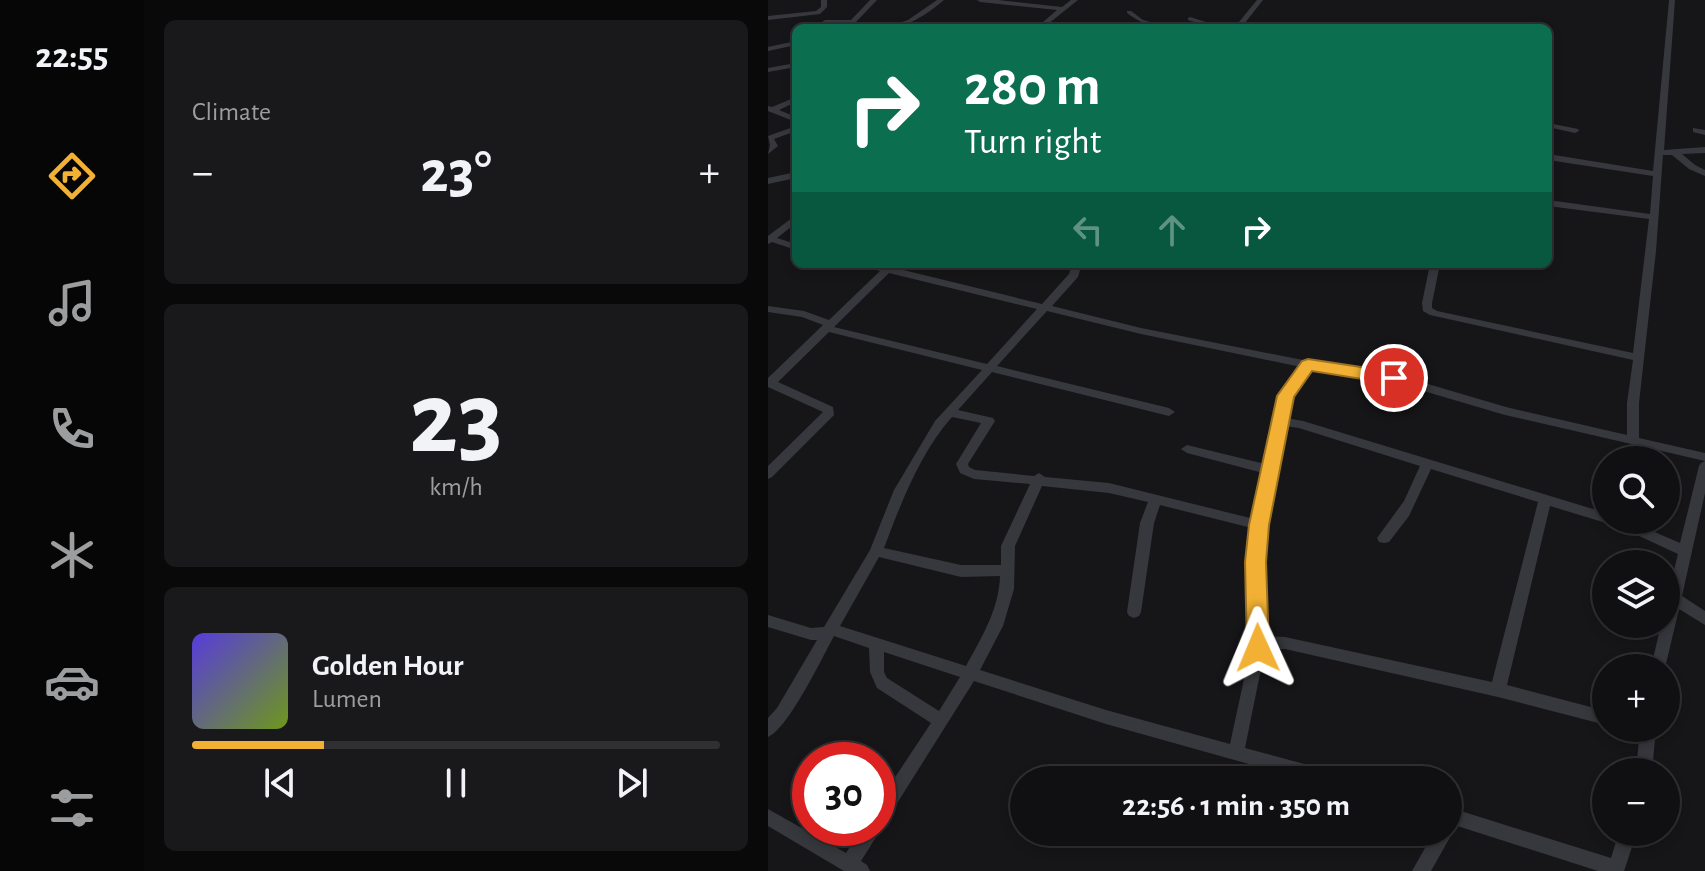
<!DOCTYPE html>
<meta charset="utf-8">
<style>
:root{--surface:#101012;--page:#19191b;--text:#f1f3f6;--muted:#9c9d9f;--line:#303032;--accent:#f2b134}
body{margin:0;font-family:"Alegreya Sans",sans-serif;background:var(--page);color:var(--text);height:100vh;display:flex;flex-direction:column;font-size:30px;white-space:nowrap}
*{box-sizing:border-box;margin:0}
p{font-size:26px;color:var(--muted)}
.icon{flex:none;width:44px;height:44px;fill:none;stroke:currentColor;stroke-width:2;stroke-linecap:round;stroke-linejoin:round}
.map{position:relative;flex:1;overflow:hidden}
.side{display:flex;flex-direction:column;gap:20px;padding:20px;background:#09090a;width:624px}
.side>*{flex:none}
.top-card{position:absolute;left:24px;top:24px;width:760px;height:244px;border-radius:12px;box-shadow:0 4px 12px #0003,0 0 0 2px var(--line);background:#0b6e4f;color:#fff;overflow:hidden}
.tools{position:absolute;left:824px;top:446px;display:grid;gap:16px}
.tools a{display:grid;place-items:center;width:88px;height:88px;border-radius:50%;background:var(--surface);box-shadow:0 4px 12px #0003,0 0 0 2px var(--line);font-size:40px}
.speed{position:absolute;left:24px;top:742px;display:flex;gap:16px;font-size:40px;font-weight:700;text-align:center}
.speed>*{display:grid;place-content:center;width:104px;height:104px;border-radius:50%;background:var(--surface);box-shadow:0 4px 12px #0003,0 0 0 2px var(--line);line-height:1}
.speed .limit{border:12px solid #d22;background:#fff;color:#111}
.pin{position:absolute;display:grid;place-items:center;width:68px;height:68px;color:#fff;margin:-34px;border:4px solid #fff;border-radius:50%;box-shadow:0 2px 8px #0007}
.me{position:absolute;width:88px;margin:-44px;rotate:359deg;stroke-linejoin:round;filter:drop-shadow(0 0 6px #0008)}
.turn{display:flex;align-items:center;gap:28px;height:168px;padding:0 40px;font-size:36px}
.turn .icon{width:104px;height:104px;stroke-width:2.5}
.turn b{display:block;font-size:56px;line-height:68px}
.lanes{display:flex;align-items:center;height:76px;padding:0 40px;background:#0003;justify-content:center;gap:40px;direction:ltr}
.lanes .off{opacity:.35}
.big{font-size:60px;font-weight:700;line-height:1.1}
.side .tile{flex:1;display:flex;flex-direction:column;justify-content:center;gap:12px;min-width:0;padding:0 28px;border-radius:12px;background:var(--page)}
.side .dial{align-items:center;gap:0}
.dial b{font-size:104px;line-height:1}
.song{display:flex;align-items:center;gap:24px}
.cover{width:96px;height:96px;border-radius:12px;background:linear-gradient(135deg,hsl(250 70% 55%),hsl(80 70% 35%))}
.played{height:8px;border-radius:4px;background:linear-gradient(90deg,var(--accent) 25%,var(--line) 25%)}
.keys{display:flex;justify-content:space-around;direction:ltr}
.heat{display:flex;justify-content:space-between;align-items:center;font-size:44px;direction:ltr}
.trip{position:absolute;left:242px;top:766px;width:452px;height:80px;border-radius:40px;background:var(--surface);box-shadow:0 4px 12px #0003,0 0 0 2px var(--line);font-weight:700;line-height:80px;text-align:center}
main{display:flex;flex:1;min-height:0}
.menu{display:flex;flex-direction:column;width:144px;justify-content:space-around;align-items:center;background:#060607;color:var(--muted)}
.menu .icon{width:56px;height:56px}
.menu .on{color:var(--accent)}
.menu b{font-size:36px;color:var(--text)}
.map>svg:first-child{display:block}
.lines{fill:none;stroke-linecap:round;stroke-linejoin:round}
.minor{fill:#37383d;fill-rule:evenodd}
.route{fill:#f2b134;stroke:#9d7322;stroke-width:2}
</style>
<main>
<nav class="menu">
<b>22:55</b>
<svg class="icon on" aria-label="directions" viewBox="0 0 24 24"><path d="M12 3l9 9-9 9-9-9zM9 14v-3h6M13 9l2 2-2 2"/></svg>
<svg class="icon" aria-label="music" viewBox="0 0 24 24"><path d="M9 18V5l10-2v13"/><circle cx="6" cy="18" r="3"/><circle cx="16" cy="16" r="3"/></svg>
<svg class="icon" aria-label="phone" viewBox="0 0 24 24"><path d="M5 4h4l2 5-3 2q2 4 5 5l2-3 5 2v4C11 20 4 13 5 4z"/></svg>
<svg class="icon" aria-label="climate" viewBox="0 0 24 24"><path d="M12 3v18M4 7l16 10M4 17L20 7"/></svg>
<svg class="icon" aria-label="car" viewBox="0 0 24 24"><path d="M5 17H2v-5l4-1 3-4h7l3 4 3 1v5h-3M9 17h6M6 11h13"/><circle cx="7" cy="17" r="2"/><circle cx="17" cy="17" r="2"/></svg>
<svg class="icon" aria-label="filters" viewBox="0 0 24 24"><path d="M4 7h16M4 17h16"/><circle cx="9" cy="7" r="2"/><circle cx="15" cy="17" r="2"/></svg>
</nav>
<section class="side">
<div class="tile"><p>Climate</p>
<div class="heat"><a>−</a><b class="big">23°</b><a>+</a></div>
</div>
<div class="tile dial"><b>23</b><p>km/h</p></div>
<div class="tile">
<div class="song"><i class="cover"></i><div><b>Golden Hour</b><p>Lumen</p></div></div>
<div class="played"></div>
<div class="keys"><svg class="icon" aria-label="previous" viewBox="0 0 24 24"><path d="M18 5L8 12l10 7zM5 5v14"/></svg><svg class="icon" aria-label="pause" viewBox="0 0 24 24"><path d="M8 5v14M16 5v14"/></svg><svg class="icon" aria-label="next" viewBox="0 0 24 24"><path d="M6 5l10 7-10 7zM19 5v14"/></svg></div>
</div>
</section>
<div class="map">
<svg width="937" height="871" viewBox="0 0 937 871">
<rect width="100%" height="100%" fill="#161618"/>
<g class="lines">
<!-- minor -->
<path class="minor" d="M 53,0 L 59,0 L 59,7 L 52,14 L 0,20 L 0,16 L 48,11 L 53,7 Z
M 102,0 L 109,0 L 87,23 L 57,24 L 54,22 L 57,20 L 83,20 Z
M 169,0 L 176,0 C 158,15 139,28 116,28 L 140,20 Z
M 209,0 L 230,0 L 294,7 L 303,0 L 310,0 L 275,28 L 268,28 L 289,10 L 212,2 Z
M 489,0 L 495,0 L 473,28 L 466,28 Z
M 901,0 L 907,0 L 896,150 L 937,147 L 937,153 L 914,154 L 927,165 L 937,170 L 937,176 L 921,169 L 904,155 L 895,155 L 888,251 L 871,403 L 871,438 L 937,453 L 937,461 L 737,415 L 625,382 L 543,369 L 523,397 L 518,418 L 535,421 L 838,513 L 838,520 L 859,520 L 912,543 L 931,466 L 933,463 L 937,461 L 937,493 L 914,596 L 937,611 L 937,625 L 911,609 L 897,668 L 883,668 L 893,624 L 898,624 L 898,603 L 910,554 L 841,522 L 838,523 L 782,506 L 739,685 L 838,711 L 838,725 L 730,697 L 517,649 L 497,649 L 477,748 L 566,772 L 572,774 L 574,780 L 538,780 L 338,724 L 206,681 L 116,824 L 112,826 L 110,834 L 93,861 L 99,865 L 102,871 L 76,871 L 0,826 L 0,809 L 78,853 L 94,828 L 110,828 L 110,803 L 163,723 L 109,688 L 102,672 L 101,648 L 66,636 C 54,658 20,729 0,737 L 0,718 L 9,708 L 49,640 L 43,640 L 0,627 L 0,615 L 43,628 L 56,627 L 102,550 L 126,490 L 167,421 L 214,370 L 61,332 L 10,382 L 65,407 L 66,415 L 4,477 L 0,479 L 0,466 L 55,412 L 0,387 L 0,378 L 55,325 L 34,317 L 0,312 L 0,306 L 36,311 L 61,320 L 112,271 L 94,266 L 92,264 L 119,266 L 274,304 L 301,274 L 303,268 L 295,264 L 309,264 L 313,267 L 310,277 L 284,306 L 373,328 L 540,361 L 626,374 L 738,407 L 859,435 L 859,403 L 865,360 L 662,315 L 655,311 L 654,303 L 662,264 L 672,264 L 664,303 L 664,308 L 669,311 L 865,353 L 881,219 L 780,206 L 780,200 L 882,214 L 885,176 L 780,160 L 780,154 L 885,171 ZM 121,273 L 269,309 L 219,364 L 66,327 ZM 279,311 L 373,334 L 533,367 L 511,396 L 497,464 L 419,445 L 413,449 L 419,453 L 495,473 L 486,519 L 341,483 L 277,477 L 271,473 L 266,476 L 207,470 L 201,467 L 200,464 L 227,421 L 225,418 L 190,410 L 224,372 L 401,416 L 407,412 L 401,408 L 229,366 ZM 184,417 L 213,423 L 188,464 L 192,473 L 206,479 L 262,484 L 233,546 L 233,565 L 193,565 L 116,548 C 133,503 152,453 184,417 ZM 517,426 L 531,428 L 652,466 L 636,501 L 609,538 L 611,542 L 616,543 L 621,542 L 641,516 L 663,469 L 770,502 L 724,682 L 517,637 L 498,636 L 495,562 L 498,525 ZM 274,486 L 341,493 L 380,502 L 372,523 L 359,612 L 361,616 L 366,618 L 371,616 L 373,612 L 386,523 L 392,505 L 484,528 L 481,562 L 484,642 L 462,744 L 338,710 L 212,670 L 235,626 L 246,589 L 247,546 ZM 111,557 L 193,577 L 232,576 C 231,609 214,637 198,666 L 72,626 ZM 116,652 L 192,677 L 171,711 L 119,678 L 116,672 Z
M 359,11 L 363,11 L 375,20 L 404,28 C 387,28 373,24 359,13 Z
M 422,17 L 438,22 L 441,28 L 435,28 L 433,24 L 420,20 L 420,18 Z
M 28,41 L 28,45 L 0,51 L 0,47 Z
M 28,63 L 28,67 L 0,72 L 0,68 Z
M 28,97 L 28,102 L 11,110 L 28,117 L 28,122 L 0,111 L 0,106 L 4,107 Z
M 780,123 L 810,129 L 811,131 L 807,133 L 780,127 Z
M 28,126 L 28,131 L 6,139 L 10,146 L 0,154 L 2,145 L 0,136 Z
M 925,128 L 937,130 L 937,135 L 925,132 Z
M 28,172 L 28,178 L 0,184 L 0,178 Z
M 28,215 L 28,223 L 9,238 L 28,244 L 28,250 L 4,242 L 0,244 L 0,236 Z
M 872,728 L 888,728 L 884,772 L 868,772 Z
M 680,807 L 843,858 L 851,832 L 869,832 L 856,871 L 830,871 L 680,823 Z
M 680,825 L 685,832 L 663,871 L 644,871 L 666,832 L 680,832 Z"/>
</g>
<!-- route -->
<path class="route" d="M 540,359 L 626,372 L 635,378 L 626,384 L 544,371 L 526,397 L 501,525 L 498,562 L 501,648 L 498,655 L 490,657 L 482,655 L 479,648 L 477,562 L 481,525 L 509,396 L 534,361 Z"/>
</svg>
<div class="tools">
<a><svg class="icon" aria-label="search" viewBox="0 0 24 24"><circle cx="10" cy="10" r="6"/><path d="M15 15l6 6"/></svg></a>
<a><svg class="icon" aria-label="layers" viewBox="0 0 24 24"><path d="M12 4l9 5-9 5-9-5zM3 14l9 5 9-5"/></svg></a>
<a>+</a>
<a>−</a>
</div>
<div class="speed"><div class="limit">30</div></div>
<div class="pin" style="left:626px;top:378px;background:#d93025"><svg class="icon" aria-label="arrive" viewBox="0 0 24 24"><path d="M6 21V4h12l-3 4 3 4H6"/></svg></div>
<svg class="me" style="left:490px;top:648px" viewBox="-20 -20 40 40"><path d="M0-17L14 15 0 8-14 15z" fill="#f2b134" stroke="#fff" stroke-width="4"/></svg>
<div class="trip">22:56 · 1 min · 350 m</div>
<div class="top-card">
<div class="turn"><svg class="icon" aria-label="right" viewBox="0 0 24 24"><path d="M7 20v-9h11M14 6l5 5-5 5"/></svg><div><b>280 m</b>Turn right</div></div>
<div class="lanes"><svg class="icon off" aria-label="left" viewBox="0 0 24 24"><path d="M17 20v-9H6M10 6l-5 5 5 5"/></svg><svg class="icon off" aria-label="ahead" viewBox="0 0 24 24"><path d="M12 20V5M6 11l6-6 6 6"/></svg><svg class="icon" aria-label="right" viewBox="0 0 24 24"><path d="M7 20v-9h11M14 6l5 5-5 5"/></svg></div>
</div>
</div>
</main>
